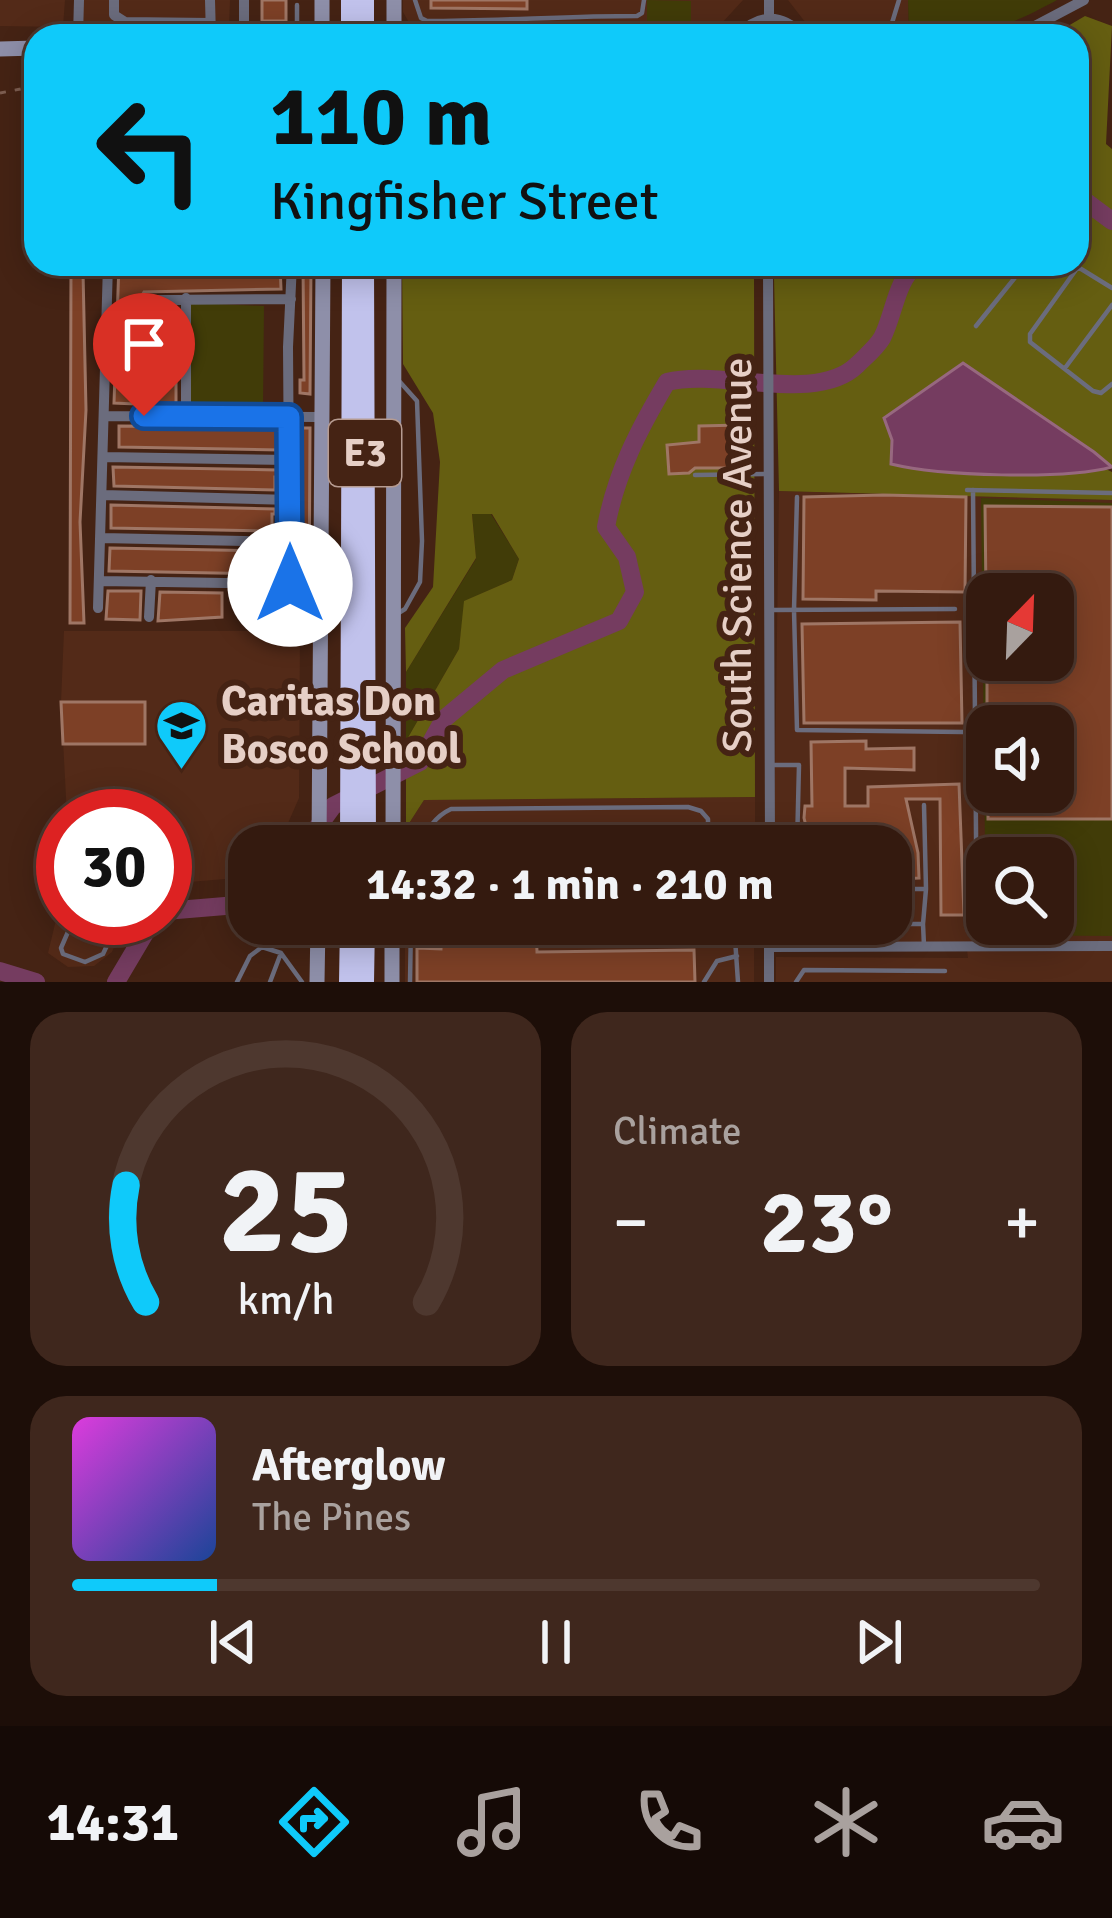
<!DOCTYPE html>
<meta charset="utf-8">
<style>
:root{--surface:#341a0f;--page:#3f271d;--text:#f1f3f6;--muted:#a9a19e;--line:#4e382f;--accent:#0fcafa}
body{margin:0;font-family:Signika,sans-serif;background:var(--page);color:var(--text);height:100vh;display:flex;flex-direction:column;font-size:45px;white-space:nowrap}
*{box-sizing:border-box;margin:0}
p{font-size:39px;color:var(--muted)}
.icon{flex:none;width:66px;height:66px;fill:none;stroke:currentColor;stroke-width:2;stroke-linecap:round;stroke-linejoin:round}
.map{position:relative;height:982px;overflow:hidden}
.panel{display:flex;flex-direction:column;gap:30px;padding:30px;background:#1d0e08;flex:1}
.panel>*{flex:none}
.top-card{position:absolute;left:24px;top:24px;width:1065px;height:252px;border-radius:36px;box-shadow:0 6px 30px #0003,0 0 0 3px var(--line);background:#0fcafa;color:#111;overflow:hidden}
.needle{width:78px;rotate:23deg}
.buttons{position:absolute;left:966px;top:573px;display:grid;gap:24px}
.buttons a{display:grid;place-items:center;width:108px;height:108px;border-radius:24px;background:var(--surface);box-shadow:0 6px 30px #0003,0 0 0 3px var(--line);font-size:60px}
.speed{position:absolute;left:36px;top:789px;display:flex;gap:24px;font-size:60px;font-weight:700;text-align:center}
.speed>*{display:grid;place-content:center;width:156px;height:156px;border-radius:50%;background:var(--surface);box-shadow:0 6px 30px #0003,0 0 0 3px var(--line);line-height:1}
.speed .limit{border:18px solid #d22;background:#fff;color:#111}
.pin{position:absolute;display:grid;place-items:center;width:102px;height:102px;color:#fff;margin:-123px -51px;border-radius:50% 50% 50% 0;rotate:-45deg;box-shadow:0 0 12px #0007}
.pin .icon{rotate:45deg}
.me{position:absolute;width:132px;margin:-66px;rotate:0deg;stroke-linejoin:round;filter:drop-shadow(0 0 9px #0008)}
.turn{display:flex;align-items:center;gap:42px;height:252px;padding:0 48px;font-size:54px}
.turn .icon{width:156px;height:156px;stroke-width:2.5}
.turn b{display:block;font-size:84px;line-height:102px}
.big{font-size:90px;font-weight:700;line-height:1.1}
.panel .widget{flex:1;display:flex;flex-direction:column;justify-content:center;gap:18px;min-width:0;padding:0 42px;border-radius:36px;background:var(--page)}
.panel .dial{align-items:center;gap:0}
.dial svg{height:312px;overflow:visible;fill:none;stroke:var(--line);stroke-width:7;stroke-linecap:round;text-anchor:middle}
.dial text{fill:var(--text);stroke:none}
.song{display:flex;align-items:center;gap:36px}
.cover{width:144px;height:144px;border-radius:18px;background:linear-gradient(135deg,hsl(300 70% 55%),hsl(220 70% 35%))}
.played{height:12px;border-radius:6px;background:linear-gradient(90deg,var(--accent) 15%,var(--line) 15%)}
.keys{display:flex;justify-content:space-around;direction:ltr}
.heat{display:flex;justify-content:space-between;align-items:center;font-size:66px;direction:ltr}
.panel .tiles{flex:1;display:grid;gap:30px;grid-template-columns:1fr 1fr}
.widget:last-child{grid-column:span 2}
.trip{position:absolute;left:228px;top:825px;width:684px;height:120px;border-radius:36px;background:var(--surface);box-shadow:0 6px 30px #0003,0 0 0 3px var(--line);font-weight:700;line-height:120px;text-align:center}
.dock{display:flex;height:192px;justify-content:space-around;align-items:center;background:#150a06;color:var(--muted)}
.dock .icon{width:84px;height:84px}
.dock .on{color:var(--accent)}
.dock b{font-size:54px;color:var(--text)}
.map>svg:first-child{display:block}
.built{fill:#532a18;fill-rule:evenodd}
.green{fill:#413c08;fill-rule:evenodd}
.forest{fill:#655e11}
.water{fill:#753c60;stroke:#97687f;stroke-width:3}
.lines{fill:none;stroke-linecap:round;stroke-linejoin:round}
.river{stroke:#753c60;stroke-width:18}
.building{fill:#7d4026;stroke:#9f7665;stroke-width:3}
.path{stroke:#7d5e51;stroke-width:3;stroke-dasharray:6 9;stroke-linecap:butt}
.lane{stroke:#6b6c7d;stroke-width:4.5}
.street{stroke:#6b6c7d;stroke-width:10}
.secondary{stroke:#8e8fa9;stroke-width:15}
.highway{stroke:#c1c2ec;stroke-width:18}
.route-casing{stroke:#114b97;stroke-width:30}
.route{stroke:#1a73e8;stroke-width:21}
.labels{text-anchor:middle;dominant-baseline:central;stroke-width:12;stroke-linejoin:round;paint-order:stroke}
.shield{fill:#452314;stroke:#b69b91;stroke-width:3}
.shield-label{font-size:39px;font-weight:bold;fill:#e6cfc6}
.street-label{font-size:42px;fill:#e6cfc6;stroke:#452314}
.poi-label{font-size:42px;font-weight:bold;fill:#e6cfc6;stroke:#452314;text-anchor:start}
</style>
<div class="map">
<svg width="1112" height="982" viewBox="0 0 1112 982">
<rect width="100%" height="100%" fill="#452314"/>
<!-- built -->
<path class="built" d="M 0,0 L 65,0 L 63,27 L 0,26 Z
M 82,0 L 230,0 L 229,27 L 81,29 Z
M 403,0 L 743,0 L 710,36 L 415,33 L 403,12 Z
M 788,0 L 908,0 L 909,36 L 816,36 Z
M 779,491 L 1112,500 L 1112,982 L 776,982 L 776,957 L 968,958 L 966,943 L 774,940 L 774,924 L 891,924 L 891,846 L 774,846 ZM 987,594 L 1053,594 L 1053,660 L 987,660 ZM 987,726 L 1053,726 L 1053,792 L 987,792 ZM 987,858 L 1053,858 L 1053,924 L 987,924 Z
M 64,631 L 300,631 L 299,798 L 278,846 L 249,846 L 249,877 L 165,884 L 165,816 L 67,816 L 61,702 Z
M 755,797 L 755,846 L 406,846 L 406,828 L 424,800 Z
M 63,891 L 63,918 L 126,918 L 112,952 L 94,966 L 68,967 L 48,953 Z
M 405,924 L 754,924 L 754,982 L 405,982 Z"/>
<!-- green -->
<path class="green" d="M 647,0 L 691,1 L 691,26 L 647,25 Z
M 908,0 L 1057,0 C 999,32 975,36 909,36 Z
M 191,303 L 264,306 L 263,407 L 189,404 Z
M 981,498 L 1112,503 L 1112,936 L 986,935 ZM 987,594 L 1053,594 L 1053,660 L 987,660 ZM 987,726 L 1053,726 L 1053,792 L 987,792 ZM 987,858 L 1053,858 L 1053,924 L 987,924 Z
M 472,513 L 491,514 L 519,559 L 512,580 L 465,601 L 459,649 L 406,741 L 406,672 L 476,559 Z"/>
<!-- forest -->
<path class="forest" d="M 1085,16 L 1112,26 L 1106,144 L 1112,149 L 1112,466 L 884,418 L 892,440 L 892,465 C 937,476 1061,480 1106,469 L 1112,472 L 1112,500 L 779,491 L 774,278 L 819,276 L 837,264 L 1077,264 L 1077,36 L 1051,36 Z
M 402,264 L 754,264 L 755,797 L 424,800 L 406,828 L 406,741 L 459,649 L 464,601 L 512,580 L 519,559 L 492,514 L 472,514 L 476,558 L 406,672 L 405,628 L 433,587 L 440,462 L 433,413 L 403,364 Z"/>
<!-- water -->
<path class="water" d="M 963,363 L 1094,452 L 1112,467 C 1064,480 940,476 891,464 L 892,440 L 884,418 Z"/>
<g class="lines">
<!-- river -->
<path class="river" d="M 1077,195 L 1112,221
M 304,846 L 333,806 L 420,762 L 444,719 L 503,670 L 619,621 L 635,592 L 627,557 L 606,527 C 616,473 639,429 667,382 C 719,368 816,405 857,365 C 865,357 876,348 882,338 C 894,315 896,280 917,264
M 165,911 L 249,904
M 0,971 L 36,982
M 116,982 L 154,918"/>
</g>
<!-- building -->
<path class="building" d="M 262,0 L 286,0 L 286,21 L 262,21 Z
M 431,0 L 527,0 L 527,9 L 431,8 Z
M 71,264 L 83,264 L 83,272 L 86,410 L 80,522 L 84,623 L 70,623 Z
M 119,264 L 280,265 L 281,289 L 144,292 L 140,299 L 135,404 L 114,403 Z
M 303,264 L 311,264 L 310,394 L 300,393 L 300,380 L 304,380 Z
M 159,310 L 176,310 L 176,407 L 154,406 Z
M 740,425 L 741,468 L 695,468 L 689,473 L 669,474 L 667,445 L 699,442 L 699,426 Z
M 119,426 L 279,427 L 279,450 L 119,447 Z
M 298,428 L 310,428 L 309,622 L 298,622 Z
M 113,467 L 278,470 L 278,477 L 275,477 L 275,490 L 114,486 Z
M 883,495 L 966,497 L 965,592 L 876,591 L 876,600 L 803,599 L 804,497 Z
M 111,505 L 275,509 L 275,514 L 272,514 L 272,531 L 111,528 Z
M 985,506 L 1112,507 L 1112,819 L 988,819 L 988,792 L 1053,792 L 1053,726 L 987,726 L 987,660 L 1053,661 L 1053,594 L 986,594 Z
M 110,548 L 268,551 L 268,560 L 266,574 L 109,571 Z
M 108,591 L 141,591 L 140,620 L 106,619 Z
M 160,592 L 222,593 L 222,617 L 158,621 Z
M 254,593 L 278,594 L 279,620 L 252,621 Z
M 960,622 L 962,723 L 804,723 L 802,624 Z
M 61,702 L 145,702 L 145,744 L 63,744 Z
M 866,741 L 866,749 L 914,748 L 914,770 L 845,768 L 845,806 L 868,806 L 868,787 L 959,784 L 964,915 L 941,915 L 940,799 L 906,799 L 918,853 L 919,878 L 891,879 L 891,846 L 811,846 L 804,818 L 805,806 L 812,806 L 811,742 Z
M 442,924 L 536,924 L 537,952 L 694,950 L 695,982 L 417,982 L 417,948 L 441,949 Z"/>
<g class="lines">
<!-- path -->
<path class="path" d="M 0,93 L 36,86"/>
<!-- lane -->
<path class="lane" d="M 415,0 L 421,18 L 427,21 C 498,21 567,16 637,16 L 642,13 L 644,0
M 297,36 L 297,5
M 888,36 L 899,0
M 1073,264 L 1112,288
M 1078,267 L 1030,334 L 1030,342 L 1093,391 L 1101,393 L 1112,384
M 976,326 L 1026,264
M 1065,368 L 1112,305
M 695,475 L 767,474
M 967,490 L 1112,493
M 973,490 L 977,946
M 797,497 L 794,610 L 797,730 L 963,732
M 771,610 L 955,609
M 397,614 L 405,609 L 420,582 L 422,541 L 417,401 L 400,382
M 770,765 L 799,765 L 797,846
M 577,830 L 578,846
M 452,831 L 681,829
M 423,846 C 425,830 436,816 451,809 L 688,807 L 701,811 L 708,819 L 708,835
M 704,846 L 708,835 L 717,836 L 721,846
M 891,889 L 926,889 L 924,805
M 74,918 L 61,948 L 63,954 L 85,962 L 103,954 L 120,918
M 734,924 L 738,982
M 891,924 L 923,924 L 924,946
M 923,924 L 926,889
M 237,982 L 250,956 L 262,947 L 281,953 L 302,982
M 270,982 L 281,953
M 410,982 L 411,924
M 704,982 L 717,961 L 737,956
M 796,982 L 804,970 L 945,971"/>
<!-- street -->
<path class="street" d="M 114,0 L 114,15 L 125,22 L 211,23
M 210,0 L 211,36
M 244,0 L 244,36
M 769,18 L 769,0
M 78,36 L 79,0
M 738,36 C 757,13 783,13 803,36
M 1016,36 L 1084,0
M 768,264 L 770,846
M 186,298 L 186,417
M 105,416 L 323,417
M 144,416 L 150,300 L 291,299
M 104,457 L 290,460
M 103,495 L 291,500
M 102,538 L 291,542
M 101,581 L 290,584
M 98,608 L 108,264
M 290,613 L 288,347 L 292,264
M 244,616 L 245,581
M 149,617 L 151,580
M 769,947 L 1112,946
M 769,982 L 769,924"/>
<!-- secondary -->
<path class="secondary" d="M 322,36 L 322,0
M 394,36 L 394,0
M 0,49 L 36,48
M 319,846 L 323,264
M 393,846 L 394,264
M 317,982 L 318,924
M 392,982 L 392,924"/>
<!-- highway -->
<path class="highway" d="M 350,36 L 350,0
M 365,36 L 365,0
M 365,264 L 367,846
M 349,846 L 351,264
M 348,982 L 349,924
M 365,982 L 366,924"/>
</g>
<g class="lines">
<defs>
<path id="route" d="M 144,416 L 289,417 L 290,584"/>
</defs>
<!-- route casing -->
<use href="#route" class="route-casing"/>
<!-- route -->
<use href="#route" class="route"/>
</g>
<!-- icons -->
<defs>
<symbol id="school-pin" viewBox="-11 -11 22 30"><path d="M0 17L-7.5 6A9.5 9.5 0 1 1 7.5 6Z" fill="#0fcafa" stroke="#452314"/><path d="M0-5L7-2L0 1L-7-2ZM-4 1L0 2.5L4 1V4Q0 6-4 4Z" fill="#111"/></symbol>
</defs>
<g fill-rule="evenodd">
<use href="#school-pin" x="152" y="696" width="59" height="81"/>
</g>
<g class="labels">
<!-- shield labels -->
<rect class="shield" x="329" y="420" width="72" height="66" rx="9"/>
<g class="shield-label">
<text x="365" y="453">E3</text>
</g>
<!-- street labels -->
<g class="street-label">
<text transform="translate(737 555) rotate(-90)">South Science Avenue</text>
</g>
<!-- poi labels -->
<g class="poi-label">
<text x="221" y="701">Caritas Don<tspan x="221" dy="48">Bosco School</tspan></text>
</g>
</g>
</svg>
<div class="buttons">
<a><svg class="needle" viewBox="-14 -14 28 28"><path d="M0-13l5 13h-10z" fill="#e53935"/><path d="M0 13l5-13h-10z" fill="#a9a19e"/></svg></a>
<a><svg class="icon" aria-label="sound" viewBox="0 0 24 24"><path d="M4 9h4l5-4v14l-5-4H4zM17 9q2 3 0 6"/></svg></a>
<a><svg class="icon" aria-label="search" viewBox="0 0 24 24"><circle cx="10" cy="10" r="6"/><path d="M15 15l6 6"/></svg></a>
</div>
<div class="speed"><div class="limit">30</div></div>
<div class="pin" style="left:144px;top:416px;background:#d93025"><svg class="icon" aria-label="arrive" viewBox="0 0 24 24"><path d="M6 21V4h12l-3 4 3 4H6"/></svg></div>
<svg class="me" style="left:290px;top:584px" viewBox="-20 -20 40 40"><circle r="19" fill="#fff"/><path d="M0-13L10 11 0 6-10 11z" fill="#1a73e8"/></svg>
<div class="trip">14:32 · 1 min · 210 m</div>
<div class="top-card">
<div class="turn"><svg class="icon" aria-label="left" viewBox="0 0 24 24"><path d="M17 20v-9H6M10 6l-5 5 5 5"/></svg><div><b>110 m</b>Kingfisher Street</div></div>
</div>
</div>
<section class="panel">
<div class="tiles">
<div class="widget dial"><svg viewBox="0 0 100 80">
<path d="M14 69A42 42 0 1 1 86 69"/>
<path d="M14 69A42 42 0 0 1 9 39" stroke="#0fcafa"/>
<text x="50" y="56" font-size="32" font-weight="700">25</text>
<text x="50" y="72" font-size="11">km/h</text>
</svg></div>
<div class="widget"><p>Climate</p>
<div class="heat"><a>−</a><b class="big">23°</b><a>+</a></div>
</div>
<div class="widget">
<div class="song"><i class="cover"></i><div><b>Afterglow</b><p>The Pines</p></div></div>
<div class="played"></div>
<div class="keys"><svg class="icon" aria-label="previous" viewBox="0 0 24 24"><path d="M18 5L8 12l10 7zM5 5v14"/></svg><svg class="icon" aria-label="pause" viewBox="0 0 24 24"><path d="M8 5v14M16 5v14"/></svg><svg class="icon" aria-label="next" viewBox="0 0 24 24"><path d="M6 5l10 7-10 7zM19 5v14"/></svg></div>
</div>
</div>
</section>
<nav class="dock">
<b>14:31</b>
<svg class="icon on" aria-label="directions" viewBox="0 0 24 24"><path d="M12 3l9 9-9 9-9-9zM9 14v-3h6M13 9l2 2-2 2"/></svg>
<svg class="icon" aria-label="music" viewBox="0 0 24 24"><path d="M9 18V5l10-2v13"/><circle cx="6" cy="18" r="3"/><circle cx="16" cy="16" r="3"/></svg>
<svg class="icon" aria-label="phone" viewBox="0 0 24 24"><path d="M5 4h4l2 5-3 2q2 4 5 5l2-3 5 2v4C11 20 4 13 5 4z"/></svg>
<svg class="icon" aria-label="climate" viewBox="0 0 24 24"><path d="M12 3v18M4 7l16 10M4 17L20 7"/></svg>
<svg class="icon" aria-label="car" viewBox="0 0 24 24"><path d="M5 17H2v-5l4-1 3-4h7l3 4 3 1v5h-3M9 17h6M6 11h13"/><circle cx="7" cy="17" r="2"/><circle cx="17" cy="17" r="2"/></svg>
</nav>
